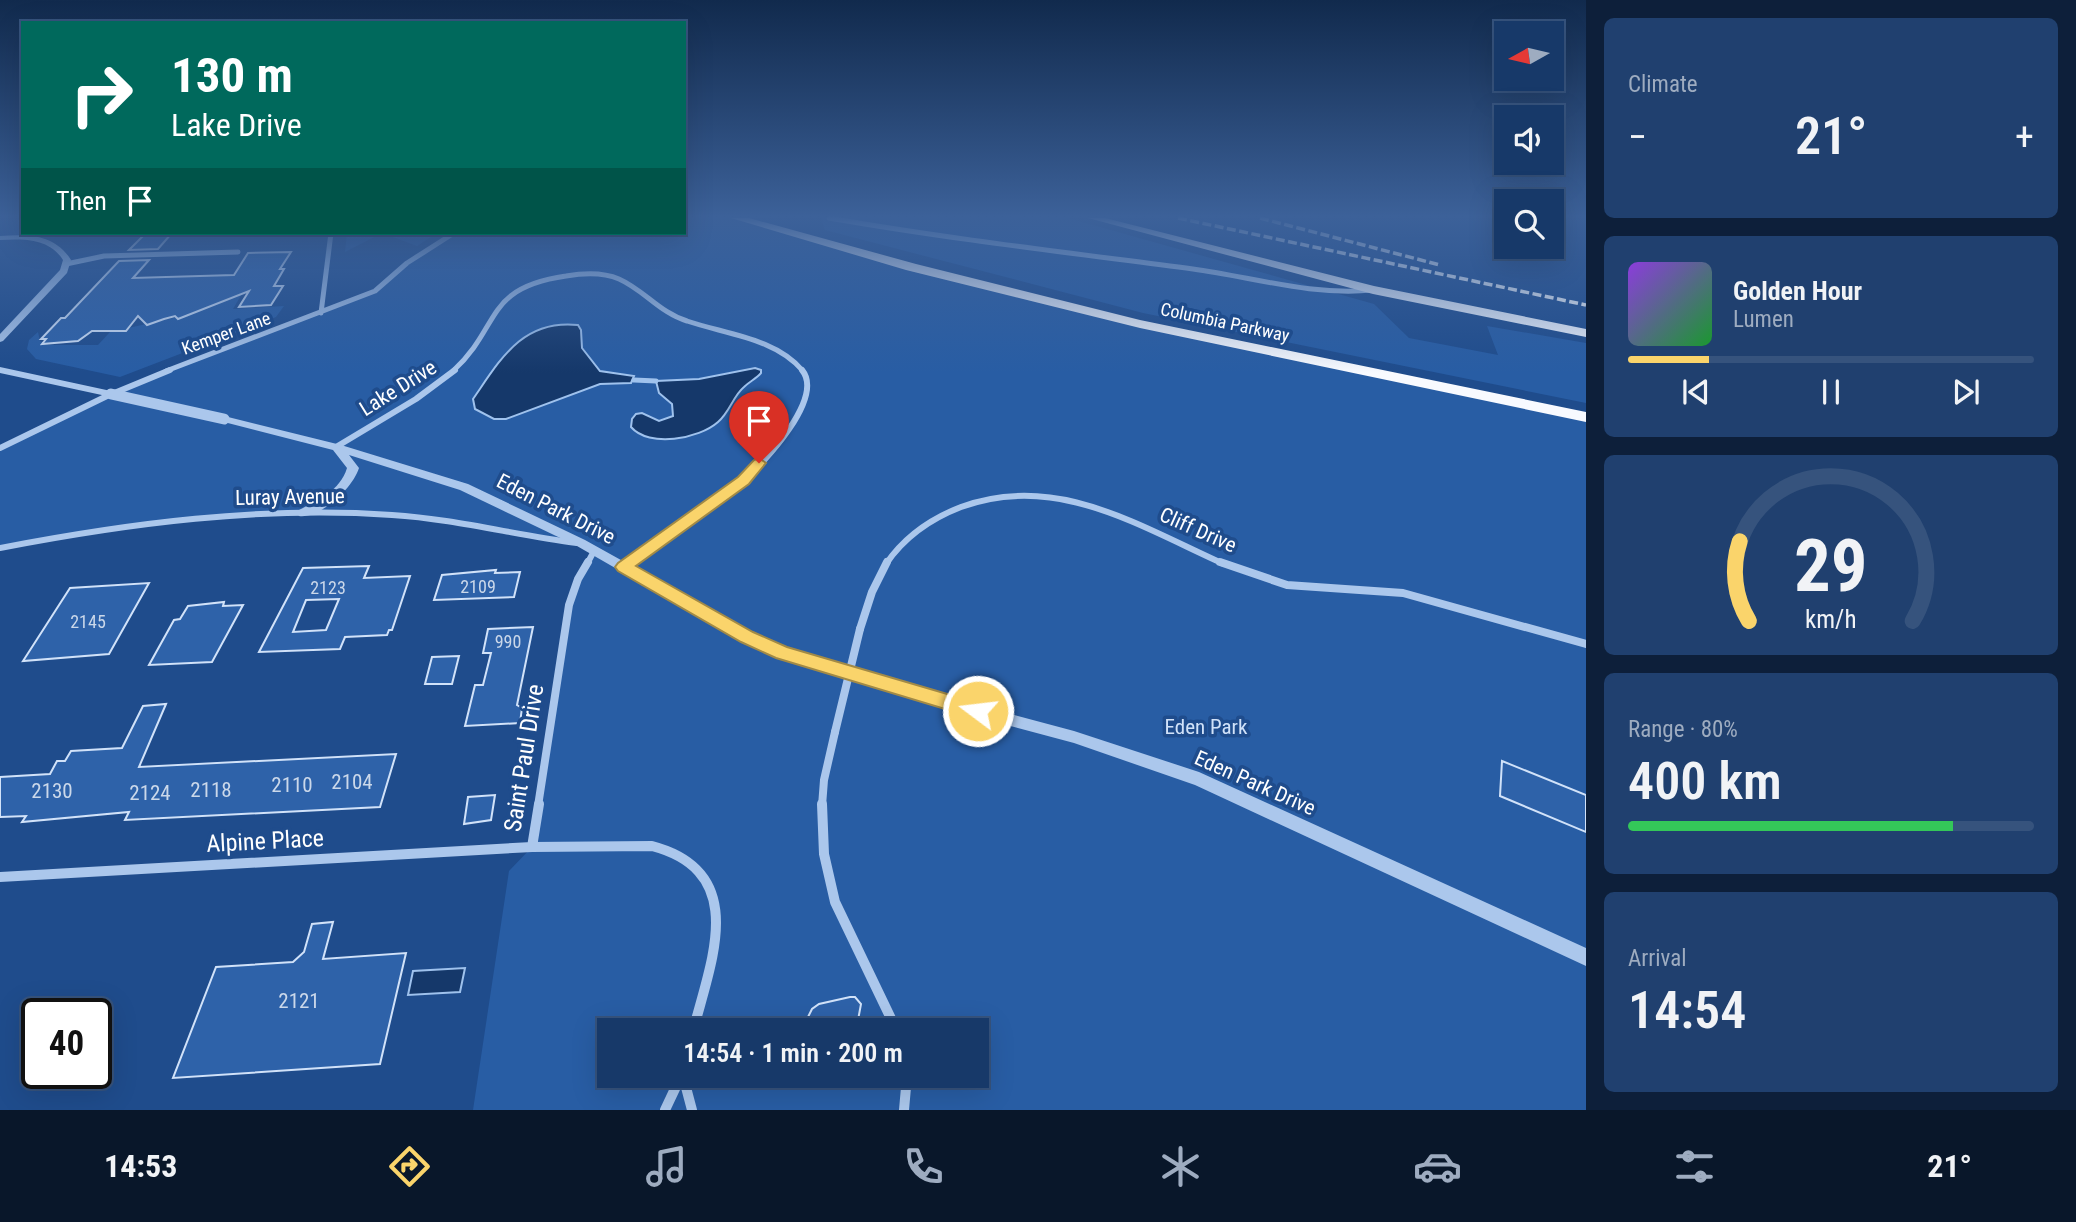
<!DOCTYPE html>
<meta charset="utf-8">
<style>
:root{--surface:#173969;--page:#20406f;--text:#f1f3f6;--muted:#9eacc0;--line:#36537d;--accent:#fad46b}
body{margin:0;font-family:"Roboto Condensed",sans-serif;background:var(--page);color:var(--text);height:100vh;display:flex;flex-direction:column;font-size:26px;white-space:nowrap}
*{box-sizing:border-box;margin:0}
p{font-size:23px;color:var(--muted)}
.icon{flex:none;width:38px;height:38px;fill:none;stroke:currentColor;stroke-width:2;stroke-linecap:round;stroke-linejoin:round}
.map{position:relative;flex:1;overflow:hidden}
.sheet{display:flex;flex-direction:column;gap:18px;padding:18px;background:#0d1f3a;width:490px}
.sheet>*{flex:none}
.top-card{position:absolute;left:21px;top:21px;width:665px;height:214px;border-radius:0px;box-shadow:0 7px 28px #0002,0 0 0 2px var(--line);background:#00695c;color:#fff;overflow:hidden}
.needle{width:46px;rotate:262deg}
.buttons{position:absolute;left:1494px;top:21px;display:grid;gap:14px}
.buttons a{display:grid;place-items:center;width:70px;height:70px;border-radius:0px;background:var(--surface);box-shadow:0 7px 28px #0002,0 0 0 2px var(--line);font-size:35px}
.speed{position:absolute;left:21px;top:998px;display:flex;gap:14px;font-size:35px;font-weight:700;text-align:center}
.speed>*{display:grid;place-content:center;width:91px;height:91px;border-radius:50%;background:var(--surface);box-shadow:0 7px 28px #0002,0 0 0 2px var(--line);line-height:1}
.speed .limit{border:4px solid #111;border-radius:10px;background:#fff;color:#111}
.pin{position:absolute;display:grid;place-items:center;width:60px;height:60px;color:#fff;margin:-72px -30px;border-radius:50% 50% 50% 0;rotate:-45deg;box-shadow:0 0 7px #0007}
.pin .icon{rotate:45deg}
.me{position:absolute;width:77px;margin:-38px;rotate:285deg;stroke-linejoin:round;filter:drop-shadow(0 0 5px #0008)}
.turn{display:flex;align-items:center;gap:24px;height:147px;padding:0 35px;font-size:32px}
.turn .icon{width:91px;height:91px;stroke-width:2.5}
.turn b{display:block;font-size:49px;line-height:60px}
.then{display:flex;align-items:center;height:66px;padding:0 35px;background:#0003;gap:14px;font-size:26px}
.big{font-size:52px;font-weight:600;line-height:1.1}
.sheet .card{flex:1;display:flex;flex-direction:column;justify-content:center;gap:10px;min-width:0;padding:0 24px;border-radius:10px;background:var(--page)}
.sheet .dial{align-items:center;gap:0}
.dial svg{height:182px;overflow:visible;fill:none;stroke:var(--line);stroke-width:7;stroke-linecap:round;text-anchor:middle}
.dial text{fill:var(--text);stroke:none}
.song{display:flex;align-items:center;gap:21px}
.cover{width:84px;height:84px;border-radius:10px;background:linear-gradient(135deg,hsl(270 70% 55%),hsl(130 70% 35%))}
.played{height:7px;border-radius:4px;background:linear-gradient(90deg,var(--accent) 20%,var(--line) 20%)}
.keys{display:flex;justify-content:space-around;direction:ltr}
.heat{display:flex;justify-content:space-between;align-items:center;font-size:38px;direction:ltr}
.charge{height:10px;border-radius:5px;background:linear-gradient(90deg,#34c759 80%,var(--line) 0)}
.trip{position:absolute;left:597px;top:1018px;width:392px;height:70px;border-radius:0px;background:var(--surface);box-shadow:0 7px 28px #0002,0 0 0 2px var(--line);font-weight:600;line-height:70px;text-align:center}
.tab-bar{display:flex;height:112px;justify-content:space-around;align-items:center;background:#09172a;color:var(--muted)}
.tab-bar .icon{width:49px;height:49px}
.tab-bar .on{color:var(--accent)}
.tab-bar b{font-size:32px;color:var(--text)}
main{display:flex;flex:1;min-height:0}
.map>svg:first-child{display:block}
.green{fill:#285da4;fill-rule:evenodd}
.water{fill:#15386a;stroke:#9fc2ed;stroke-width:2}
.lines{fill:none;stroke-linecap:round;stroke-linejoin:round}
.stream{stroke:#9fc2ed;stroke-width:5}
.building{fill:#2e62a9;stroke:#d1e2f9;stroke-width:2;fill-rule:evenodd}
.minor-far3{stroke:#abc7ec;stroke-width:5}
.minor-far2{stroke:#abc7ec;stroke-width:6}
.minor-far1{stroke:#abc7ec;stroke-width:8}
.minor{stroke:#abc7ec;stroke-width:10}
.tertiary{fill:#abc7ec;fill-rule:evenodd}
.primary{fill:#f1f6ff;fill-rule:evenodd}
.trunk{fill:#f8faff;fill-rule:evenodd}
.rail{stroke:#fff;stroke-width:3.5;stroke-dasharray:9 3.5;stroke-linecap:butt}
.minor-bridge{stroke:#abc7ec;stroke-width:8}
.tertiary-bridge{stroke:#abc7ec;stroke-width:11}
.route{fill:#fad46b;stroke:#a28a46;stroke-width:2}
.labels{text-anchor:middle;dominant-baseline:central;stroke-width:7;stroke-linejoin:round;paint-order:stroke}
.far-street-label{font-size:18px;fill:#fff;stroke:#1f4c8c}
.number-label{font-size:18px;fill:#cbd8ea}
.street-label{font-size:21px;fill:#fff;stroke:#1f4c8c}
.park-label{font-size:21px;fill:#d1e2f9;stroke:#1f4c8c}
.near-number-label{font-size:21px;fill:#cbd8ea}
.near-street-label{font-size:24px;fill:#fff;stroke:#1f4c8c}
</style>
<main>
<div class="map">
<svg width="1586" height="1110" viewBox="0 0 1586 1110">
<rect width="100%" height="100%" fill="#1f4c8c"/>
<!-- green -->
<path class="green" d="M 684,218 L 737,218 L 911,267 L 1140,324 L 1586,417 L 1586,1110 L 473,1110 L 509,871 L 532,847 L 569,605 L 595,549 L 456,521 L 338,513 L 200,518 L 0,548 L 0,448 L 107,396 L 375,291 L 401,269 L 454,233 L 684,233 ZM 609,1031 L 976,1031 L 976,1076 L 609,1076 Z
M 821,218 L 1068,218 L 1374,304 L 1409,338 L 1498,355 L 1487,326 L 1586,343 L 1586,403 L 1143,313 L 825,230 Z
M 347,233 L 437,233 L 417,246 L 382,233 L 345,252 Z
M 243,292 L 233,309 L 284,306 L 276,317 L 120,377 L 36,359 L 27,349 L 29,340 L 38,332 L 40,341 L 45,345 L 98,345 L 110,332 L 178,317 Z"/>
<!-- water -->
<path class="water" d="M 578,325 L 581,330 L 582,348 L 600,371 L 634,376 L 631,383 L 600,384 L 506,419 L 494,419 L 475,409 L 473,399 C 500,360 522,319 578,325 Z
M 755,368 L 761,370 L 761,373 C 756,379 750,381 744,387 C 733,396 730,412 718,422 C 699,439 649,448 631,427 L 632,419 L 636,414 L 642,413 L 659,421 L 673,416 L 672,404 L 659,393 L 656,381 L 699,379 Z
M 465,968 L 460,992 L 408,995 L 413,971 Z"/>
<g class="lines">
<!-- stream -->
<path class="stream" d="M 634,380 L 656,381"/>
</g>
<!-- building -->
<path class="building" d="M 146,233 L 172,233 L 158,249 L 129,250 Z
M 291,252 L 280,269 L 284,269 L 274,286 L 283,286 L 271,305 L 239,307 L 249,291 L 178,319 L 175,316 L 164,319 L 147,325 L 138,316 L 126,331 L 92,331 L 78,341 L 42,344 L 46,339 L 41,339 L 61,318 L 65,318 L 119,261 L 149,260 L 133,278 L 234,275 L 248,253 Z
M 369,566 L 364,578 L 410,576 L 392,630 L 389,630 L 387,635 L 345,637 L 340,649 L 259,652 L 303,568 ZM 339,599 L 326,630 L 293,632 L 306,600 Z
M 496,570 L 495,573 L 520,572 L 514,597 L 434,600 L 442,575 Z
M 149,583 L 109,654 L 23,661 L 70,588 Z
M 224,602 L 223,606 L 243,605 L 212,662 L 149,665 L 174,620 L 180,619 L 188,606 Z
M 533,627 L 517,705 L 522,708 L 520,723 L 465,726 L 475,685 L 483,685 L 491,653 L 483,653 L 488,629 Z
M 459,656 L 452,684 L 425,684 L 432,657 Z
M 166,704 L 139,767 L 396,754 L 380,807 L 125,820 L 129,812 L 22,822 L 26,816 L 0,817 L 0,777 L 50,774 L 57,761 L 65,761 L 71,751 L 122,748 L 143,706 Z
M 1502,761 L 1586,795 L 1586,832 L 1500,796 Z
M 495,795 L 491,820 L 464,824 L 468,797 Z
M 333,922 L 323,959 L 406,953 L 380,1064 L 173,1078 L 216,967 L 293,962 L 304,952 L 312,924 Z
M 850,997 L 855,997 L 861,1004 L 856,1031 L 801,1031 L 812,1009 L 819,1004 Z"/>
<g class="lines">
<!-- minor-far3 -->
<path class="minor-far3" d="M 829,218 C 950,239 1071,253 1193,269 C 1252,277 1312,296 1372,290
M 66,264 L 104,256 L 238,252
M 321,313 L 331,233
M 166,371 L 375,291 L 407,263 L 454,233
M 453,371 C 502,326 483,288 566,276 C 583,273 603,272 619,279 C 644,290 660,313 687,321 C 725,334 776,338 803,371"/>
<!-- minor-far2 -->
<path class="minor-far2" d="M 336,447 L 416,399 L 455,370
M 0,448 L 107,396 L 170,370
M 0,548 C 130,523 260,506 392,515 C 455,519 515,535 577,543
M 587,564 L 594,551
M 627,564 C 664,536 707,512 742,482 C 764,463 825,398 802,370
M 886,564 C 905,536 930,519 961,507 C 1056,472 1139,526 1224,564"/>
<!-- minor-far1 -->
<path class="minor-far1" d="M 1220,562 L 1287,585 L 1403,593 L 1586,644
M 623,567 L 630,562
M 860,629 L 872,592 L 887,562
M 538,806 L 569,605 L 578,579 L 588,562
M 822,806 L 824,780 L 835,732"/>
<!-- minor -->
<path class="minor" d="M 822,804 L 824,854 L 835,902 L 897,1031
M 532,847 L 539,804
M 0,877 L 532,847 L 652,846 C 750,872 711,961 693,1031
M 683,1076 L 692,1110
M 665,1110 L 681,1076
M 904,1110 L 907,1076"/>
<!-- tertiary -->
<path class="tertiary" d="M 0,236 C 28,234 55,234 71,260 L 67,273 L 3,341 L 0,342 L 0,334 L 60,270 L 63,260 C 49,238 23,239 0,240 Z
M 0,367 L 111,391 L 116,394 L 111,397 L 0,373 Z
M 224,416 L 341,445 L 468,484 L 585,540 L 752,633 L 786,649 L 954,699 L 1074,731 L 1199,772 L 1586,948 L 1586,966 L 1195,785 L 1074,743 L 954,711 L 777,657 L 742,641 L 577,546 L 460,490 L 349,455 L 359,468 C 353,488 320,519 299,516 L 297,513 L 299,510 C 318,500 340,491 347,468 L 333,450 L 220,421 L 219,419 L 220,417 Z"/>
<!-- primary -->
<path class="primary" d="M 1088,218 L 1105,218 L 1374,286 L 1586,329 L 1586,337 L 1373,294 Z"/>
<!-- trunk -->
<path class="trunk" d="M 731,218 L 749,218 L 916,264 L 1140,320 L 1586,412 L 1586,422 L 1140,328 L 906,270 Z"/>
<!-- rail -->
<path class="rail" d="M 1178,218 L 1586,305
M 1260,218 L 1440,265"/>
<!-- minor-bridge -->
<path class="minor-bridge" d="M 835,732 L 860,629"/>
<!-- tertiary-bridge -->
<path class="tertiary-bridge" d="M 111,394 L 224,419"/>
</g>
<!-- sky -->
<linearGradient id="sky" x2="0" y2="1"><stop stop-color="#112a4d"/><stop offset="0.58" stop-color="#3c6199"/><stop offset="1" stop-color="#3c6199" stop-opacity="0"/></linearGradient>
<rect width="1586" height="373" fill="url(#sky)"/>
<!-- route -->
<path class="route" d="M 759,458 L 766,463 L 749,484 L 636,566 L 753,632 L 787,647 L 978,703 L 984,705 L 987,711 L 984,717 L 978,719 L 776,658 L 741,642 L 618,571 L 615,567 L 618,563 L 738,477 L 754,460 Z"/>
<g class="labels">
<!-- far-street labels -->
<g class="far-street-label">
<text transform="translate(1225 322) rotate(12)">Columbia Parkway</text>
<text transform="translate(226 333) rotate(-20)">Kemper Lane</text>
</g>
<!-- number labels -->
<g class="number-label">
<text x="478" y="586">2109</text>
<text x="328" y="587">2123</text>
<text x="88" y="621">2145</text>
<text x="508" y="641">990</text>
</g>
<!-- street labels -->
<g class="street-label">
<text transform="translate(398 388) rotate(-32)">Lake Drive</text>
<text transform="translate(290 497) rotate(-1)">Luray Avenue</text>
<text transform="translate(556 509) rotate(27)">Eden Park Drive</text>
<text transform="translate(1198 530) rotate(24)">Cliff Drive</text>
<text transform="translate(1255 783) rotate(24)">Eden Park Drive</text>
</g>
<!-- park labels -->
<g class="park-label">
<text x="1206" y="727">Eden Park</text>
</g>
<!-- near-number labels -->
<g class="near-number-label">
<text x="352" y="782">2104</text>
<text x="292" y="785">2110</text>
<text x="211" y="790">2118</text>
<text x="52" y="791">2130</text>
<text x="150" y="793">2124</text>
<text x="299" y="1001">2121</text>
</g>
<!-- near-street labels -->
<g class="near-street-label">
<text transform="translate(524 758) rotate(-81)">Saint Paul Drive</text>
<text transform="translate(265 841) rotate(-3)">Alpine Place</text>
</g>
</g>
</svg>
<div class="buttons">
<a><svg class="needle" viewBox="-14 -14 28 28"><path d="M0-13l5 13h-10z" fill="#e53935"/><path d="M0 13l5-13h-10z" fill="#9eacc0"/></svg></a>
<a><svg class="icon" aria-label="sound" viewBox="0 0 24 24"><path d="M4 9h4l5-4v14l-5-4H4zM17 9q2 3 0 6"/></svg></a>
<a><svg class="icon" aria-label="search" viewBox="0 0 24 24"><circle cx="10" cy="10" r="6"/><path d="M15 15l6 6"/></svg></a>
</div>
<div class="speed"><div class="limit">40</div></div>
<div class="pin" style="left:759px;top:463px;background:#d93025"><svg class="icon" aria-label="arrive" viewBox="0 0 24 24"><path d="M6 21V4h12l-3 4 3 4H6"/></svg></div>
<svg class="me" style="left:978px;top:711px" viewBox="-20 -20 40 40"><circle r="17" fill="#fad46b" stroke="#fff" stroke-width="3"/><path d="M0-11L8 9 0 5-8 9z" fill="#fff"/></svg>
<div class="trip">14:54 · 1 min · 200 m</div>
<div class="top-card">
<div class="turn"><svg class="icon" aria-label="right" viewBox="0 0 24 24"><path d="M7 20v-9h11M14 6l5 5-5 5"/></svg><div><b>130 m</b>Lake Drive</div></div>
<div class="then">Then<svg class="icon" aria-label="arrive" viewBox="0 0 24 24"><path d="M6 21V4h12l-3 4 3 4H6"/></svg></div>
</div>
</div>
<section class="sheet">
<div class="card"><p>Climate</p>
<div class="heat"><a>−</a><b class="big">21°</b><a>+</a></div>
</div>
<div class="card">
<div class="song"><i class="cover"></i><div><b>Golden Hour</b><p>Lumen</p></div></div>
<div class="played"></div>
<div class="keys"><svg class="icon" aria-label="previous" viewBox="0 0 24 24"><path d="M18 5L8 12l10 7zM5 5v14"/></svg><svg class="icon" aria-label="pause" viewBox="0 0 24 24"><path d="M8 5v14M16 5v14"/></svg><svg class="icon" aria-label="next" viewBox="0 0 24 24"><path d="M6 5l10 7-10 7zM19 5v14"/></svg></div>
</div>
<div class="card dial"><svg viewBox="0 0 100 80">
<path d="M14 69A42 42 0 1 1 86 69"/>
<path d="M14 69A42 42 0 0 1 10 34" stroke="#fad46b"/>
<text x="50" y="56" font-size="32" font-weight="700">29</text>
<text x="50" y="72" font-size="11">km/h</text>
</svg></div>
<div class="card"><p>Range · 80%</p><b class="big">400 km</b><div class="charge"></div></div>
<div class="card"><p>Arrival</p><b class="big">14:54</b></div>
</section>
</main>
<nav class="tab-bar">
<b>14:53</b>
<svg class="icon on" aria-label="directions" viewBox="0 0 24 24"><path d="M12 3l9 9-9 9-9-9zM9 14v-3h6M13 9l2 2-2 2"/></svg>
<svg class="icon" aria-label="music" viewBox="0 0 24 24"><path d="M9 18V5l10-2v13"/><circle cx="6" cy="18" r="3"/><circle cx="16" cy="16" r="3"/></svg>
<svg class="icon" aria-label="phone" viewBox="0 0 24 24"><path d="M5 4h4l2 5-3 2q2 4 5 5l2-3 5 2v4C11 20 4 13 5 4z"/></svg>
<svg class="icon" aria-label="climate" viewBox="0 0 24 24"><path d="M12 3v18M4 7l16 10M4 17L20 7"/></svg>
<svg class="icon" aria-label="car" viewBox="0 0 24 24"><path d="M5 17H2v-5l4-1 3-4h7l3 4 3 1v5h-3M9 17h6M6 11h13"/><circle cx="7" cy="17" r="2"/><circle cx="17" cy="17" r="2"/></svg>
<svg class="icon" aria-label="filters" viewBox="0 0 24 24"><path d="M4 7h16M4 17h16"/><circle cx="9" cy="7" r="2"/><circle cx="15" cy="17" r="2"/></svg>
<b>21°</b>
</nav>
